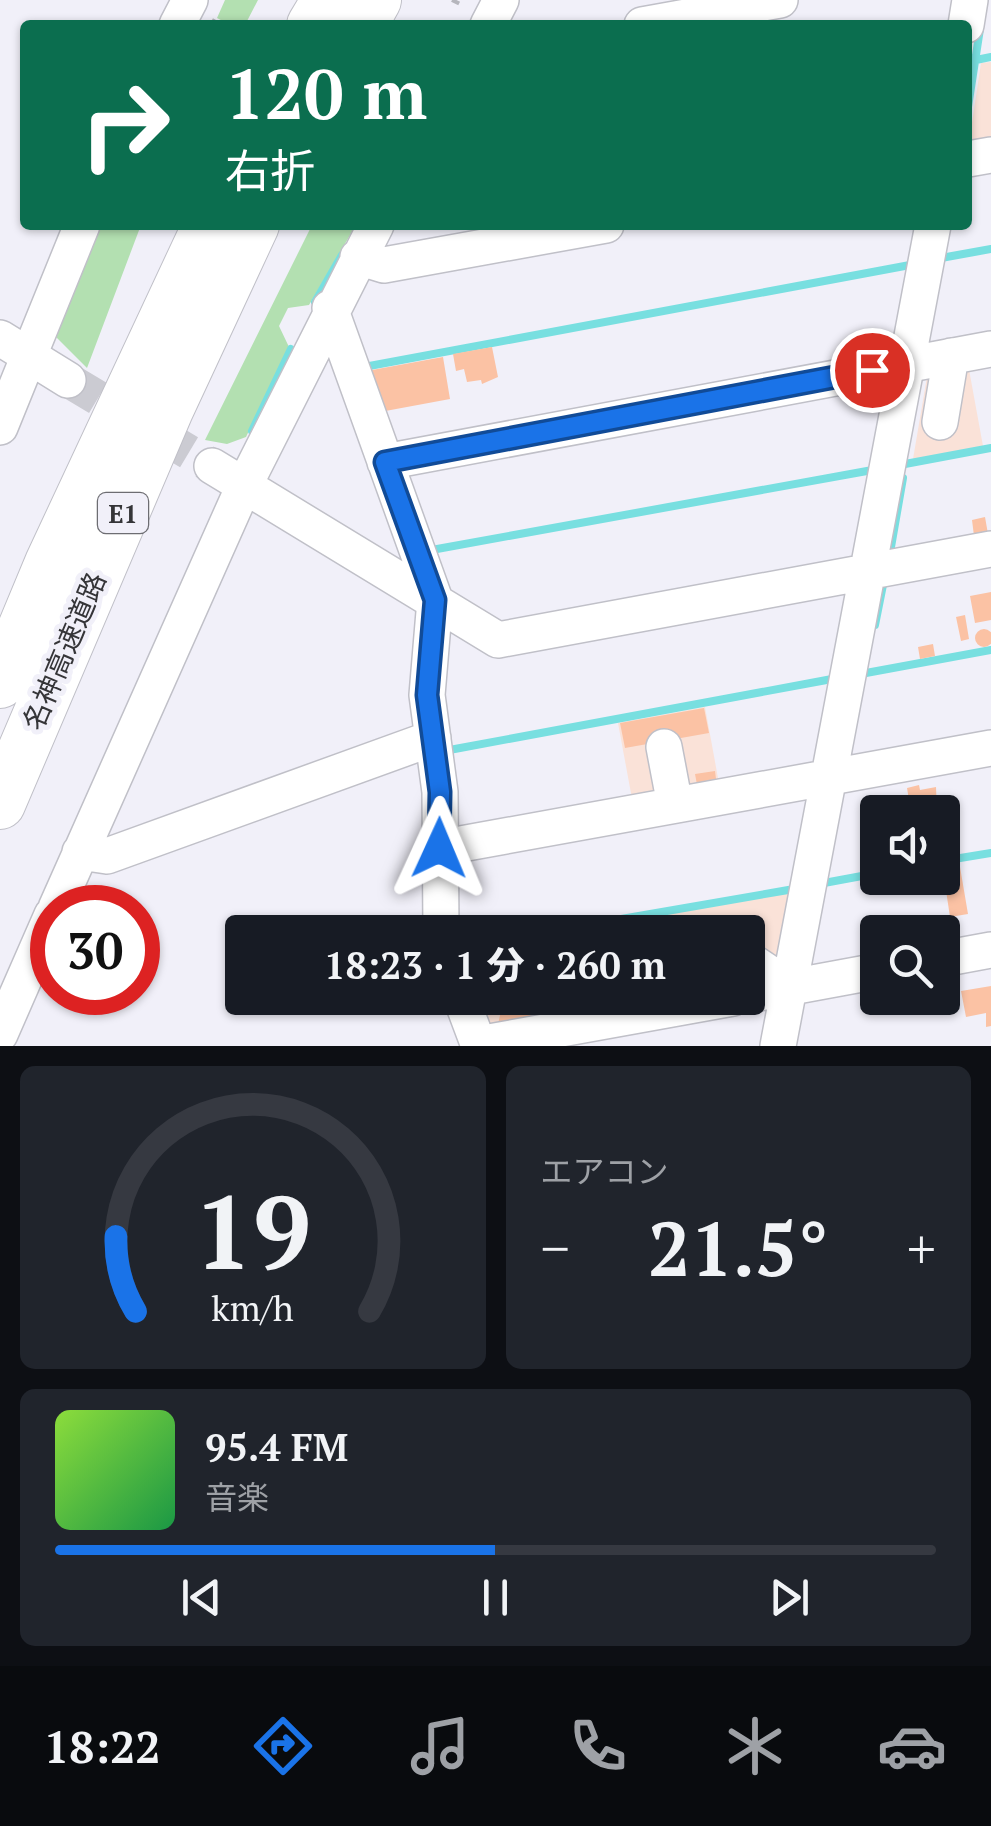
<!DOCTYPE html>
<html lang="ja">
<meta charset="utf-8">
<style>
:root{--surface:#171b24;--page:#20242c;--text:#f1f3f6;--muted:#9ea1a6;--line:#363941;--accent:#1a73e8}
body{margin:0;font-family:"PT Serif","Noto Sans JP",serif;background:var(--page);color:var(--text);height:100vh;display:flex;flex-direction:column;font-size:38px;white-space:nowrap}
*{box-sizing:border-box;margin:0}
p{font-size:32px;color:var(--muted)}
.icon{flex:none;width:55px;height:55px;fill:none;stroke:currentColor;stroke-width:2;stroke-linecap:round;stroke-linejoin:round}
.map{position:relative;height:1046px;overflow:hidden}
.side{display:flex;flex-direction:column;gap:20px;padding:20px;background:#0d0f14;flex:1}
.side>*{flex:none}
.top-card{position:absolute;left:20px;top:20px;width:952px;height:210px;border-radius:10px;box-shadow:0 2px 8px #0004;background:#0b6e4f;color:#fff;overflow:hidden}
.buttons{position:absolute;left:860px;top:795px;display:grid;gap:20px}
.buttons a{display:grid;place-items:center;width:100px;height:100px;border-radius:10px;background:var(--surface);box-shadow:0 2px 8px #0004;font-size:50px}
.speed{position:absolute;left:30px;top:885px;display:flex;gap:20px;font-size:50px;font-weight:700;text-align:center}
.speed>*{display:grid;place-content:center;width:130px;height:130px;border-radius:50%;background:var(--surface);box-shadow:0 2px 8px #0004;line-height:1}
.speed .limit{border:15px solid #d22;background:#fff;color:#111}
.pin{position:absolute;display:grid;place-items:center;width:85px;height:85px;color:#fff;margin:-42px;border:5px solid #fff;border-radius:50%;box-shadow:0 2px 10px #0007}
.me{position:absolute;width:110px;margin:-55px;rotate:1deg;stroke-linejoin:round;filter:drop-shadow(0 0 8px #0008)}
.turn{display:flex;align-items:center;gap:35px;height:210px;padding:0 40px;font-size:45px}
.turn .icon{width:130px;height:130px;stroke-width:2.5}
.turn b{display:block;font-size:70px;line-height:85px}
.big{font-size:75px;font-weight:800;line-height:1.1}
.side .tile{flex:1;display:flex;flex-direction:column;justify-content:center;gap:15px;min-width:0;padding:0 35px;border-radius:15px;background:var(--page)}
.side .dial{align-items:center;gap:0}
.dial svg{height:260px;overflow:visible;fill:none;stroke:var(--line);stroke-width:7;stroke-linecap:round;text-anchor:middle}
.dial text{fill:var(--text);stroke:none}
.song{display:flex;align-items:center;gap:30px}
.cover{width:120px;height:120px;border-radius:15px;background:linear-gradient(135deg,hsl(90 70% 55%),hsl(140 70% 35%))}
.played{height:10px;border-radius:5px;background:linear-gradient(90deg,var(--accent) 50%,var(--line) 50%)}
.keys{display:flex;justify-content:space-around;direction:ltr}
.heat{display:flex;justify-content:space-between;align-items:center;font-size:55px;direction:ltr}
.side .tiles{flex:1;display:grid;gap:20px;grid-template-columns:1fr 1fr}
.tile:last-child{grid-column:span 2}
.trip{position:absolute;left:225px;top:915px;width:540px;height:100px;border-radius:10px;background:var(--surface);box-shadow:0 2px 8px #0004;font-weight:800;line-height:100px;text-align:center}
.tab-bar{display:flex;height:160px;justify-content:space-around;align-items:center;background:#090b0e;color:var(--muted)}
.tab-bar .icon{width:70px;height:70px}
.tab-bar .selected{color:var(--accent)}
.tab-bar b{font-size:45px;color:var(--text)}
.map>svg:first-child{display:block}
.industrial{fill:#fae2d8}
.green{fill:#b3e0b1}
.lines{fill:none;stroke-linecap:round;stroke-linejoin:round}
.stream{stroke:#78dfe0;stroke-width:8}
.building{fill:#fbc2a4}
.minor-tunnel{stroke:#cbcbd2;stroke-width:35;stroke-dasharray:35 18;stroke-linecap:butt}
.minor-casing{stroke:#c0c0c8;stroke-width:38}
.highway-casing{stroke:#c0c0c8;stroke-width:52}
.path{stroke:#b6b6bd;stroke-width:4;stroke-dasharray:8 8;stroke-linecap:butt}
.minor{stroke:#fff;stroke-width:35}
.highway{stroke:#fff;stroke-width:50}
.route-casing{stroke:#114b97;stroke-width:25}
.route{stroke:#1a73e8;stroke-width:18}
.labels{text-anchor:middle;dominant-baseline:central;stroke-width:10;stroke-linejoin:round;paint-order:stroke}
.shield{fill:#f1f0f9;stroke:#6d6d72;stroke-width:2.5}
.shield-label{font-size:25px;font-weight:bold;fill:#353538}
.street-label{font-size:28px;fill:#353538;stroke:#f1f0f9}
</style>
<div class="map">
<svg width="991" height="1046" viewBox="0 0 991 1046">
<rect width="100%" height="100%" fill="#f1f0f9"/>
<!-- industrial -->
<path class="industrial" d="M 991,62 L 991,145 L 968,149 L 981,63 Z
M 968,364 L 983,446 L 913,459 L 928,371 Z
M 705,707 L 720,789 L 633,804 L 618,723 Z
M 797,890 L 780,978 L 748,987 L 748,932 L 558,932 Z
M 472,998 L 690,998 L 500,1033 L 481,1023 Z"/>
<!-- green -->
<path class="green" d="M 225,0 L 258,0 L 245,25 L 230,25 L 217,18 Z
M 92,225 L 141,225 L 87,368 L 55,336 Z
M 312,225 L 356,225 L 309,305 L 288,308 L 279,326 L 289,347 L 246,437 L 227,444 L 205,440 Z"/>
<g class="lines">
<!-- stream -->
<path class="stream" d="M 976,60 L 991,57
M 968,107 L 980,29
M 941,258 L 991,249
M 315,302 L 342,255
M 364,367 L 910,265
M 252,431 L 291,349
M 905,464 L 991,448
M 891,547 L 903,478
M 426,551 L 878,469
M 875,625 L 883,585
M 866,673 L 991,650
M 444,751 L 832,679
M 942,861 L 991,853
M 824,883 L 878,873
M 546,932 L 794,889"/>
</g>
<!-- building -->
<path class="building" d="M 492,347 L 498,377 L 482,384 L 481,380 L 467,382 L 464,369 L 456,371 L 453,354 Z
M 443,357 L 450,399 L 380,412 L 372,370 Z
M 985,517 L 988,534 L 974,536 L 972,520 Z
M 991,592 L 991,620 L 975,623 L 970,596 Z
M 965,615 L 969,639 L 961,641 L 956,617 Z
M975 638a9 9 0 1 1 18 0a9 9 0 1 1-18 0Z
M 933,644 L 935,656 L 920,659 L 918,647 Z
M 704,708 L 709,733 L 625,748 L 620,723 Z
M 715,771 L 717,787 L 698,790 L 695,774 Z
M 919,785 L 920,790 L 936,787 L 937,812 L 911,812 L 907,788 Z
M 959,861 L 968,914 L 950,917 L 942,864 Z
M 648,917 L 650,926 L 617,931 L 615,923 Z
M 991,986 L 991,1026 L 986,1027 L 986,1013 L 966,1017 L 961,991 Z
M 526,998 L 562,998 L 566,1004 L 578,1000 L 589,1011 L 497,1028 L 503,1003 L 524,999 L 527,1005 Z"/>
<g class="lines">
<!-- minor-tunnel -->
<path class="minor-tunnel" d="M 68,380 L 212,466"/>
<defs>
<path id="minor" d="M 177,25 L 190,0
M 488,25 L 501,0
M 642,25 L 780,0
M 966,25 L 970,0
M 968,159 L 991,155
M 358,257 L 384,265 L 606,225
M 330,308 L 435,600 L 427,695 L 440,792 L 441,932
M 0,338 L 68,380
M 940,422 L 951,356
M 0,427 L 82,225
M 385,462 L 991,349
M 212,466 L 498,640 L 991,549
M 664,747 L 675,805
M 439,848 L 991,748
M 80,852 L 107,856 L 433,738
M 56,908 L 243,488 L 376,225
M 748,959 L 790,987
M 942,959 L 991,950
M 748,995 L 878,971
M 461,998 L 479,1046
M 0,1034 L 52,915
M 478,1044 L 733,998
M 778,1046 L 933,225"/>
<path id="highway" d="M 312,25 L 327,0
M 362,25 L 376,0
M 0,683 L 50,563 L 208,225
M 0,804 L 168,410 L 254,225"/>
</defs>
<!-- minor casing -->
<use href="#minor" class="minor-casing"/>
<!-- highway casing -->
<use href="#highway" class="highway-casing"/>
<!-- path -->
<path class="path" d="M 452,0 L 462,5
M 212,20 L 221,25"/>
<!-- minor -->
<use href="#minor" class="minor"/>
<!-- highway -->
<use href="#highway" class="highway"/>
</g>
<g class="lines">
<defs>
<path id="route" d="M 439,848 L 440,792 L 427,695 L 435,600 L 385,462 L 872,370"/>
</defs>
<!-- route casing -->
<use href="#route" class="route-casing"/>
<!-- route -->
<use href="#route" class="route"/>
</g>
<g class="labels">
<!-- shield labels -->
<rect class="shield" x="98" y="493" width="50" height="40" rx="8"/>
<g class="shield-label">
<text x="123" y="513">E1</text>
</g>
<!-- street labels -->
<g class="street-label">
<text transform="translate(64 651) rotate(-67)">名神高速道路</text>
</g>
</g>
</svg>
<div class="buttons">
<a><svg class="icon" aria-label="sound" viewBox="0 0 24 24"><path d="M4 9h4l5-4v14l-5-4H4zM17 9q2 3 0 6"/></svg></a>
<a><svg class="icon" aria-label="search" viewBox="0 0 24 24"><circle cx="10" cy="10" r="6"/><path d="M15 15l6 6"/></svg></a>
</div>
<div class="speed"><div class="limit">30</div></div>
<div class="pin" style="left:872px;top:370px;background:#d93025"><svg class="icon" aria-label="arrive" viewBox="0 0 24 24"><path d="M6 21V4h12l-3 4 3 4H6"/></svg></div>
<svg class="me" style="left:439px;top:848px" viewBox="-20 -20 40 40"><path d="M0-17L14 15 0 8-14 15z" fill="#1a73e8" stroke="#fff" stroke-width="4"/></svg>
<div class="trip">18:23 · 1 分 · 260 m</div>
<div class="top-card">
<div class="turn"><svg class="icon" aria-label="right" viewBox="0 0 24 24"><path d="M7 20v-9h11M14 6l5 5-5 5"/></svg><div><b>120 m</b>右折</div></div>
</div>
</div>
<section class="side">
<div class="tiles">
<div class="tile dial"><svg viewBox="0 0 100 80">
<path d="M14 69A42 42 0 1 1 86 69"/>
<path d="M14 69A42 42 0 0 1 8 46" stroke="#1a73e8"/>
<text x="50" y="56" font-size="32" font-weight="700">19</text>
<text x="50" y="72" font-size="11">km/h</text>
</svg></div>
<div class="tile"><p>エアコン</p>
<div class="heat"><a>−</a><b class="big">21.5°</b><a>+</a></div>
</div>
<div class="tile">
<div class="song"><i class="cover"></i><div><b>95.4 FM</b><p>音楽</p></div></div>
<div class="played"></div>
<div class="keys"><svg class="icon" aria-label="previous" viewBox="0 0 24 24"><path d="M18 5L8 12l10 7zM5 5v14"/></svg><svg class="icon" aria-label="pause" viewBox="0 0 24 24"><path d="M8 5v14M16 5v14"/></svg><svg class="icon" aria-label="next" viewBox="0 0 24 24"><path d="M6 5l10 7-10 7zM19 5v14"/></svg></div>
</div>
</div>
</section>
<nav class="tab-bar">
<b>18:22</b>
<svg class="icon selected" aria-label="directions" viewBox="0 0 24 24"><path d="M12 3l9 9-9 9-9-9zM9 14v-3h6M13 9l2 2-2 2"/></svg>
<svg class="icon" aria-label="music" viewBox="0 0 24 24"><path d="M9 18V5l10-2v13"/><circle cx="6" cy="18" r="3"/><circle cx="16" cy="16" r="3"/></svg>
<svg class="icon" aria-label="phone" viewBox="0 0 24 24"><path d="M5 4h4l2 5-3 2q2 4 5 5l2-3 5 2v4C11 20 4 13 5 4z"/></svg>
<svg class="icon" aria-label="climate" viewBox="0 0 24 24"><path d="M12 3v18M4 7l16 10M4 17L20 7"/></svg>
<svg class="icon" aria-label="car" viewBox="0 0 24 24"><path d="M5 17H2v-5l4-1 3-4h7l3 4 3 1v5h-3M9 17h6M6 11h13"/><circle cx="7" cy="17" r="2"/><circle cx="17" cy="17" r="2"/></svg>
</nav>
